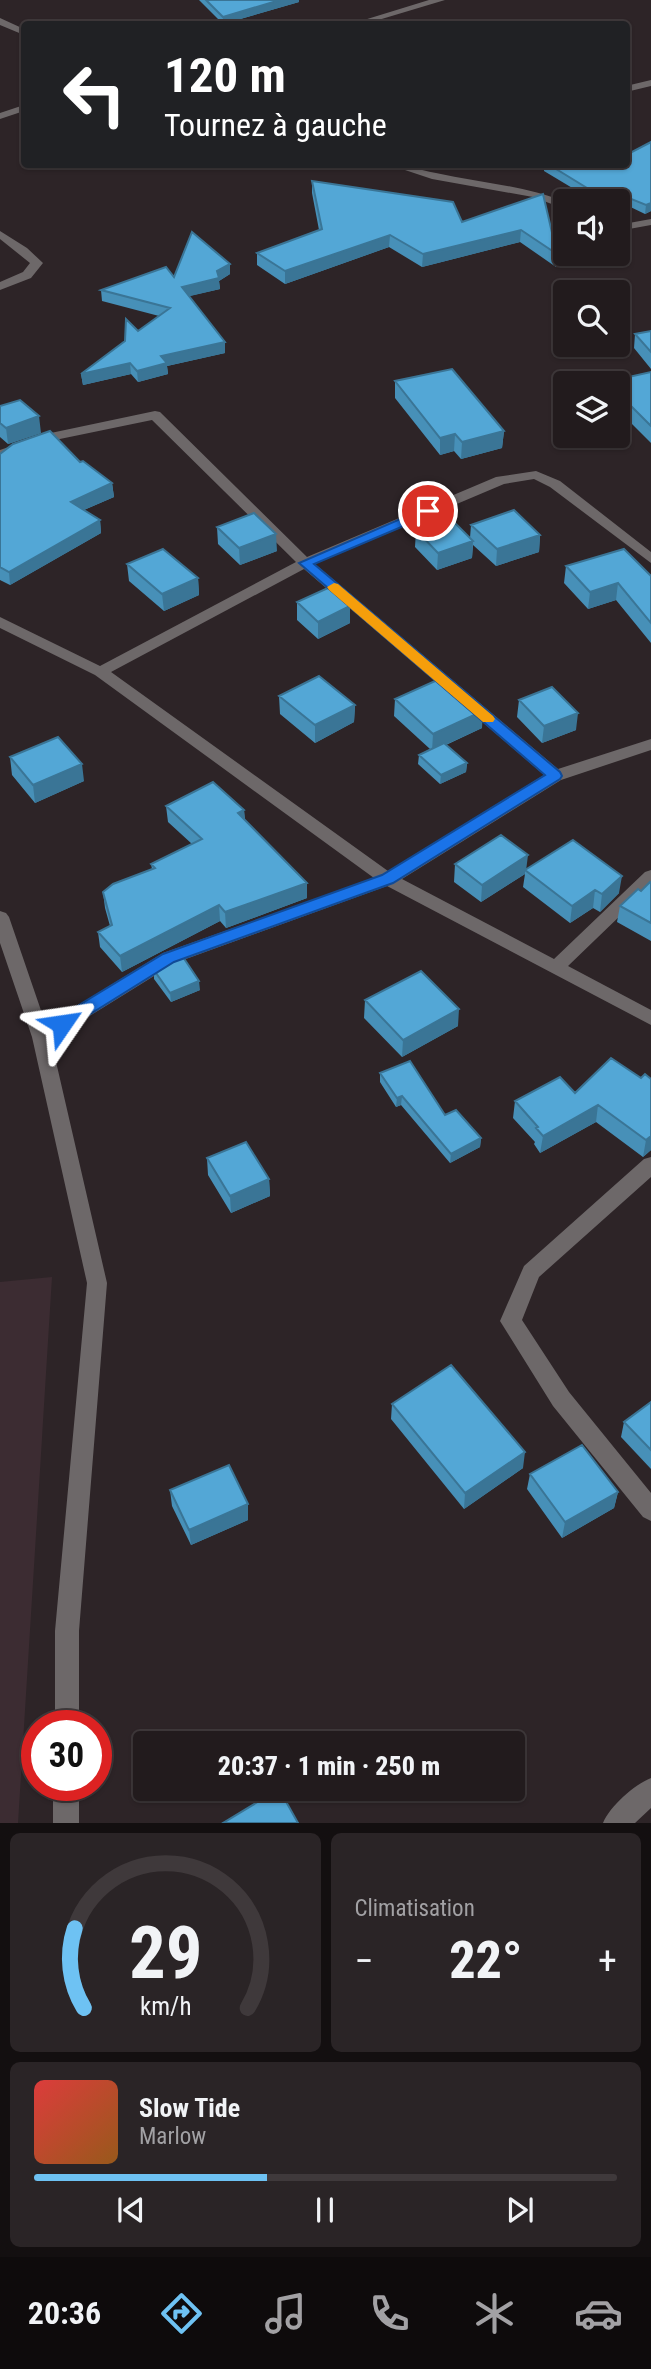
<!DOCTYPE html>
<html lang="fr">
<meta charset="utf-8">
<style>
:root{--surface:#221b1d;--page:#2a2426;--text:#f1f3f6;--muted:#a2a1a4;--line:#3f393b;--accent:#6ec2f3}
body{margin:0;font-family:"Roboto Condensed",sans-serif;background:var(--page);color:var(--text);height:100vh;display:flex;flex-direction:column;font-size:26px;white-space:nowrap}
*{box-sizing:border-box;margin:0}
p{font-size:23px;color:var(--muted)}
.icon{flex:none;width:38px;height:38px;fill:none;stroke:currentColor;stroke-width:2;stroke-linecap:round;stroke-linejoin:round}
.map{position:relative;height:1823px;overflow:hidden}
.side{display:flex;flex-direction:column;gap:10px;padding:10px;background:#130f10;flex:1}
.side>*{flex:none}
.banner{position:absolute;left:21px;top:21px;width:609px;height:147px;border-radius:7px;box-shadow:0 2px 5px #0004,0 0 0 2px var(--line);background:#202124;color:#fff;overflow:hidden}
.tools{position:absolute;left:553px;top:189px;display:grid;gap:14px}
.tools a{display:grid;place-items:center;width:77px;height:77px;border-radius:7px;background:var(--surface);box-shadow:0 2px 5px #0004,0 0 0 2px var(--line);font-size:35px}
.speed{position:absolute;left:21px;top:1710px;display:flex;gap:14px;font-size:35px;font-weight:700;text-align:center}
.speed>*{display:grid;place-content:center;width:91px;height:91px;border-radius:50%;background:var(--surface);box-shadow:0 2px 5px #0004,0 0 0 2px var(--line);line-height:1}
.speed .limit{border:10px solid #d22;background:#fff;color:#111}
.pin{position:absolute;display:grid;place-items:center;width:60px;height:60px;color:#fff;margin:-30px;border:4px solid #fff;border-radius:50%;box-shadow:0 2px 7px #0007}
.me{position:absolute;width:77px;margin:-38px;rotate:58deg;stroke-linejoin:round;filter:drop-shadow(0 0 5px #0008)}
.turn{display:flex;align-items:center;gap:24px;height:147px;padding:0 28px;font-size:32px}
.turn .icon{width:91px;height:91px;stroke-width:2.5}
.turn b{display:block;font-size:49px;line-height:60px}
.big{font-size:52px;font-weight:800;line-height:1.1}
.side .card{flex:1;display:flex;flex-direction:column;justify-content:center;gap:10px;min-width:0;padding:0 24px;border-radius:10px;background:var(--page)}
.side .dial{align-items:center;gap:0}
.dial svg{height:182px;overflow:visible;fill:none;stroke:var(--line);stroke-width:7;stroke-linecap:round;text-anchor:middle}
.dial text{fill:var(--text);stroke:none}
.song{display:flex;align-items:center;gap:21px}
.cover{width:84px;height:84px;border-radius:10px;background:linear-gradient(135deg,hsl(0 70% 55%),hsl(30 70% 35%))}
.played{height:7px;border-radius:4px;background:linear-gradient(90deg,var(--accent) 40%,var(--line) 40%)}
.keys{display:flex;justify-content:space-around;direction:ltr}
.heat{display:flex;justify-content:space-between;align-items:center;font-size:38px;direction:ltr}
.side .tiles{flex:1;display:grid;gap:10px;grid-template-columns:1fr 1fr}
.card:last-child{grid-column:span 2}
.trip{position:absolute;left:133px;top:1731px;width:392px;height:70px;border-radius:7px;background:var(--surface);box-shadow:0 2px 5px #0004,0 0 0 2px var(--line);font-weight:800;line-height:70px;text-align:center}
.dock{display:flex;height:112px;justify-content:space-around;align-items:center;background:#0e0b0c;color:var(--muted)}
.dock .icon{width:49px;height:49px}
.dock .active{color:var(--accent)}
.dock b{font-size:32px;color:var(--text)}
.map>svg:first-child{display:block}
.built{fill:#3c2c32}
.lines{fill:none;stroke-linecap:round;stroke-linejoin:round}
.minor{fill:#6d6869;fill-rule:evenodd}
.wall{fill:#4790b8}
.shaded-wall{fill:#3a7596}
.building{fill:#53a7d6;stroke:#3a7596;stroke-width:2}
.route{fill:#1a73e8;stroke:#114b97;stroke-width:2}
.slow{fill:#f59e0b}
</style>
<div class="map">
<svg width="651" height="1823" viewBox="0 0 651 1823">
<rect width="100%" height="100%" fill="#2d2427"/>
<!-- built -->
<path class="built" d="M 52,1277 L 18,1823 L 0,1823 L 0,1282 Z"/>
<g class="lines">
<!-- minor -->
<path class="minor" d="M 429,0 L 445,0 L 365,24 L 351,24 Z
M 0,18 L 24,29 L 24,35 L 0,25 Z
M 651,80 L 651,86 L 626,92 L 626,86 Z
M 24,105 L 24,111 L 0,119 L 0,113 Z
M 387,164 C 405,164 418,170 436,173 C 479,183 524,185 565,202 L 565,209 L 533,197 L 432,179 Z
M 651,219 L 651,225 L 618,231 L 618,225 Z
M 0,231 L 27,248 L 43,263 L 31,278 L 0,290 L 0,282 L 23,272 L 30,263 L 0,239 Z
M 155,411 L 160,412 L 307,557 L 496,477 L 536,471 L 560,481 L 651,552 L 651,563 L 550,487 L 534,479 L 504,484 L 315,564 L 558,769 L 651,739 L 651,750 L 561,780 L 402,879 L 554,959 L 645,872 L 651,870 L 651,886 L 568,966 L 651,1010 L 651,1025 L 387,886 L 175,963 L 51,1040 L 107,1283 L 79,1631 L 79,1726 L 55,1726 L 55,1631 L 87,1283 L 32,1037 L 0,943 L 0,911 L 6,913 L 9,917 L 46,1025 L 163,953 L 374,878 L 95,675 L 0,628 L 0,617 L 100,666 L 296,562 L 152,420 L 55,440 L 0,459 L 0,450 L 46,434 ZM 304,569 L 544,775 L 388,871 L 111,672 Z
M 651,1157 L 651,1177 L 539,1277 L 522,1320 L 569,1392 L 651,1493 L 651,1521 L 643,1517 L 553,1406 L 500,1321 L 524,1266 L 644,1159 Z
M 651,1778 L 651,1808 L 635,1823 L 603,1823 C 610,1806 634,1785 651,1778 Z
M 53,1785 L 79,1785 L 79,1823 L 53,1823 Z"/>
</g>
<!-- wall -->
<path class="wall" d="M 199,0 L 299,0 L 299,2 L 223,24 Z
M 544,164 L 626,164 L 651,211 L 645,214 L 618,201 L 594,201 L 544,171 Z
M 312,181 L 462,222 L 543,194 L 557,254 L 556,267 L 520,242 L 422,267 L 389,247 L 285,284 L 257,265 L 257,253 L 319,230 L 312,193 Z
M 230,274 L 219,281 L 220,289 L 189,296 L 225,353 L 167,366 L 168,374 L 138,382 L 131,374 L 83,385 L 81,374 L 159,316 L 102,301 L 101,290 L 174,277 Z
M 651,331 L 651,369 L 634,348 L 635,334 Z
M 651,372 L 651,443 L 618,410 L 618,383 L 606,383 L 606,382 Z
M 395,381 L 504,431 L 502,448 L 461,459 L 454,451 L 440,455 L 395,398 Z
M 0,406 L 41,433 L 8,444 L 0,437 Z
M 0,454 L 80,462 L 112,483 L 114,497 L 84,510 L 100,520 L 101,533 L 10,585 L 0,580 Z
M 471,525 L 540,535 L 539,552 L 496,566 L 473,545 L 472,558 L 437,570 L 415,547 L 416,530 L 470,538 Z
M 217,527 L 277,551 L 240,565 L 218,544 Z
M 127,564 L 198,578 L 199,595 L 164,611 L 129,581 Z
M 566,566 L 651,576 L 651,643 L 616,600 L 588,609 L 564,583 Z
M 297,602 L 350,623 L 318,639 L 297,620 Z
M 279,696 L 355,705 L 354,722 L 315,743 L 280,714 Z
M 395,699 L 482,728 L 446,745 L 467,763 L 466,772 L 440,784 L 418,764 L 419,755 L 430,749 L 394,716 Z
M 519,700 L 576,730 L 542,743 L 517,717 Z
M 10,757 L 84,781 L 35,803 L 12,775 Z
M 166,806 L 244,810 L 245,820 L 307,883 L 307,898 L 226,928 L 220,921 L 122,972 L 100,947 L 98,932 L 110,926 L 105,908 L 103,892 L 152,869 L 151,864 L 192,844 L 168,822 Z
M 455,864 L 526,869 L 619,893 L 600,912 L 593,908 L 570,923 L 523,887 L 525,874 L 481,902 L 454,882 Z
M 651,883 L 651,941 L 617,922 L 620,906 Z
M 154,970 L 200,990 L 171,1002 L 154,979 Z
M 365,1000 L 458,1026 L 402,1057 L 364,1018 Z
M 380,1073 L 481,1138 L 480,1147 L 450,1163 L 401,1105 L 396,1107 L 380,1082 Z
M 641,1078 L 651,1150 L 643,1157 L 596,1122 L 540,1153 L 534,1144 L 535,1142 L 513,1118 L 515,1101 L 575,1093 Z
M 207,1158 L 269,1179 L 270,1196 L 231,1213 L 208,1175 Z
M 651,1402 L 651,1469 L 621,1437 L 624,1422 Z
M 392,1404 L 523,1468 L 464,1509 L 391,1419 Z
M 530,1474 L 618,1492 L 614,1508 L 562,1538 L 527,1489 Z
M 170,1490 L 248,1520 L 191,1545 L 172,1506 Z"/>
<!-- shaded-wall -->
<path class="shaded-wall" d="M 280,0 L 299,0 L 299,2 L 223,24 L 223,17 Z
M 619,194 L 618,202 L 605,201 L 605,199 Z
M 651,203 L 651,211 L 645,214 L 646,205 Z
M 521,230 L 520,242 L 422,267 L 423,254 Z
M 390,235 L 389,247 L 285,284 L 285,271 Z
M 230,264 L 230,274 L 219,281 L 220,289 L 182,298 L 182,287 L 217,271 Z
M 225,342 L 225,353 L 167,366 L 168,374 L 138,382 L 137,371 L 161,356 Z
M 130,363 L 131,374 L 83,385 L 81,374 Z
M 39,416 L 41,433 L 8,444 L 6,428 Z
M 504,431 L 502,448 L 461,459 L 462,442 Z
M 455,434 L 454,451 L 440,455 L 440,438 Z
M 112,483 L 114,497 L 72,515 L 71,502 Z
M 100,520 L 101,533 L 10,585 L 9,572 Z
M 276,534 L 277,551 L 240,565 L 239,548 Z
M 540,535 L 539,552 L 496,566 L 497,549 Z
M 473,541 L 472,558 L 437,570 L 438,553 Z
M 198,578 L 199,595 L 164,611 L 162,594 Z
M 618,583 L 616,600 L 588,609 L 590,592 Z
M 350,606 L 350,623 L 318,639 L 318,622 Z
M 355,705 L 354,722 L 315,743 L 315,725 Z
M 483,711 L 482,728 L 432,751 L 433,734 Z
M 578,713 L 576,730 L 542,743 L 544,726 Z
M 467,763 L 466,772 L 440,784 L 441,775 Z
M 82,764 L 84,781 L 35,803 L 33,785 Z
M 244,810 L 245,826 L 238,813 Z
M 528,855 L 526,871 L 525,870 L 525,874 L 481,902 L 482,885 Z
M 622,876 L 619,893 L 600,912 L 602,894 Z
M 307,883 L 307,898 L 226,928 L 225,912 Z
M 595,890 L 593,908 L 570,923 L 572,906 Z
M 219,905 L 220,921 L 122,972 L 120,956 Z
M 199,981 L 200,990 L 171,1002 L 170,993 Z
M 459,1009 L 458,1026 L 402,1057 L 403,1040 Z
M 402,1096 L 401,1105 L 396,1107 L 397,1098 Z
M 598,1105 L 596,1122 L 540,1153 L 543,1136 Z
M 651,1136 L 651,1150 L 643,1157 L 646,1140 Z
M 481,1138 L 480,1147 L 450,1163 L 451,1154 Z
M 269,1179 L 270,1196 L 231,1213 L 230,1196 Z
M 525,1452 L 523,1468 L 464,1509 L 465,1493 Z
M 618,1492 L 614,1508 L 562,1538 L 565,1522 Z
M 248,1504 L 248,1520 L 191,1545 L 189,1530 Z"/>
<!-- building -->
<path class="building" d="M 206,0 L 280,0 L 223,17 Z
M 651,142 L 651,203 L 646,205 L 619,194 L 605,199 L 548,164 L 626,164 L 626,155 Z
M 312,181 L 453,202 L 462,222 L 543,194 L 557,254 L 521,230 L 423,254 L 390,235 L 285,271 L 257,253 L 322,229 Z
M 192,232 L 230,264 L 217,271 L 219,278 L 182,287 L 225,342 L 161,356 L 167,363 L 137,371 L 130,363 L 81,374 L 125,341 L 126,319 L 138,331 L 170,308 L 101,290 L 166,267 L 174,277 Z
M 651,331 L 651,352 L 635,334 Z
M 452,369 L 504,431 L 462,442 L 455,434 L 440,438 L 395,381 Z
M 651,372 L 651,426 L 618,393 L 618,383 L 608,383 L 606,382 Z
M 20,400 L 39,416 L 6,428 L 0,423 L 0,406 Z
M 50,431 L 80,462 L 83,461 L 112,483 L 71,502 L 100,520 L 9,572 L 0,567 L 0,454 L 13,444 Z
M 514,510 L 540,535 L 497,549 L 471,525 Z
M 254,513 L 276,534 L 239,548 L 217,527 Z
M 450,518 L 473,541 L 438,553 L 416,530 Z
M 163,549 L 198,578 L 162,594 L 127,564 Z
M 624,549 L 651,576 L 651,623 L 618,583 L 590,592 L 566,566 Z
M 328,588 L 350,606 L 318,622 L 297,602 Z
M 319,676 L 355,705 L 315,725 L 279,696 Z
M 444,677 L 483,711 L 433,734 L 395,699 Z
M 552,687 L 578,713 L 544,726 L 519,700 Z
M 58,737 L 82,764 L 33,785 L 10,757 Z
M 444,743 L 467,763 L 441,775 L 419,755 Z
M 213,782 L 244,810 L 238,813 L 307,883 L 225,912 L 219,905 L 120,956 L 98,932 L 112,925 L 103,892 L 113,884 L 155,868 L 151,864 L 202,839 L 166,806 Z
M 501,835 L 528,855 L 482,885 L 455,864 Z
M 573,840 L 622,876 L 602,894 L 595,890 L 572,906 L 525,870 Z
M 650,882 L 651,883 L 651,923 L 620,906 L 638,889 L 641,891 Z
M 181,954 L 199,981 L 170,993 L 154,970 Z
M 421,971 L 459,1009 L 403,1040 L 365,1000 Z
M 611,1058 L 641,1078 L 645,1074 L 651,1079 L 651,1136 L 646,1140 L 598,1105 L 543,1136 L 536,1128 L 538,1127 L 515,1101 L 560,1077 L 575,1093 Z
M 410,1061 L 445,1115 L 456,1110 L 481,1138 L 451,1154 L 402,1096 L 397,1098 L 380,1073 Z
M 246,1142 L 269,1179 L 230,1196 L 207,1158 Z
M 451,1365 L 525,1452 L 465,1493 L 392,1404 Z
M 651,1402 L 651,1450 L 624,1422 Z
M 582,1445 L 618,1492 L 565,1522 L 530,1474 Z
M 229,1465 L 248,1504 L 189,1530 L 170,1490 Z
M 279,1789 L 298,1823 L 223,1823 Z"/>
<!-- route -->
<path class="route" d="M 428,507 L 432,508 L 432,514 L 314,564 L 560,772 L 562,776 L 560,779 L 393,883 L 174,962 L 68,1028 L 56,1028 L 54,1024 L 56,1019 L 163,954 L 382,875 L 545,775 L 299,563 Z"/>
<!-- slow -->
<path class="slow" d="M 334,583 L 338,584 L 493,716 L 495,719 L 493,722 L 483,722 L 329,590 L 327,587 Z"/>
</svg>
<div class="tools">
<a><svg class="icon" aria-label="sound" viewBox="0 0 24 24"><path d="M4 9h4l5-4v14l-5-4H4zM17 9q2 3 0 6"/></svg></a>
<a><svg class="icon" aria-label="search" viewBox="0 0 24 24"><circle cx="10" cy="10" r="6"/><path d="M15 15l6 6"/></svg></a>
<a><svg class="icon" aria-label="layers" viewBox="0 0 24 24"><path d="M12 4l9 5-9 5-9-5zM3 14l9 5 9-5"/></svg></a>
</div>
<div class="speed"><div class="limit">30</div></div>
<div class="pin" style="left:428px;top:511px;background:#d93025"><svg class="icon" aria-label="arrive" viewBox="0 0 24 24"><path d="M6 21V4h12l-3 4 3 4H6"/></svg></div>
<svg class="me" style="left:62px;top:1024px" viewBox="-20 -20 40 40"><path d="M0-17L14 15 0 8-14 15z" fill="#1a73e8" stroke="#fff" stroke-width="4"/></svg>
<div class="trip">20:37 · 1 min · 250 m</div>
<div class="banner">
<div class="turn"><svg class="icon" aria-label="left" viewBox="0 0 24 24"><path d="M17 20v-9H6M10 6l-5 5 5 5"/></svg><div><b>120 m</b>Tournez à gauche</div></div>
</div>
</div>
<section class="side">
<div class="tiles">
<div class="card dial"><svg viewBox="0 0 100 80">
<path d="M14 69A42 42 0 1 1 86 69"/>
<path d="M14 69A42 42 0 0 1 10 34" stroke="#6ec2f3"/>
<text x="50" y="56" font-size="32" font-weight="700">29</text>
<text x="50" y="72" font-size="11">km/h</text>
</svg></div>
<div class="card"><p>Climatisation</p>
<div class="heat"><a>−</a><b class="big">22°</b><a>+</a></div>
</div>
<div class="card">
<div class="song"><i class="cover"></i><div><b>Slow Tide</b><p>Marlow</p></div></div>
<div class="played"></div>
<div class="keys"><svg class="icon" aria-label="previous" viewBox="0 0 24 24"><path d="M18 5L8 12l10 7zM5 5v14"/></svg><svg class="icon" aria-label="pause" viewBox="0 0 24 24"><path d="M8 5v14M16 5v14"/></svg><svg class="icon" aria-label="next" viewBox="0 0 24 24"><path d="M6 5l10 7-10 7zM19 5v14"/></svg></div>
</div>
</div>
</section>
<nav class="dock">
<b>20:36</b>
<svg class="icon active" aria-label="directions" viewBox="0 0 24 24"><path d="M12 3l9 9-9 9-9-9zM9 14v-3h6M13 9l2 2-2 2"/></svg>
<svg class="icon" aria-label="music" viewBox="0 0 24 24"><path d="M9 18V5l10-2v13"/><circle cx="6" cy="18" r="3"/><circle cx="16" cy="16" r="3"/></svg>
<svg class="icon" aria-label="phone" viewBox="0 0 24 24"><path d="M5 4h4l2 5-3 2q2 4 5 5l2-3 5 2v4C11 20 4 13 5 4z"/></svg>
<svg class="icon" aria-label="climate" viewBox="0 0 24 24"><path d="M12 3v18M4 7l16 10M4 17L20 7"/></svg>
<svg class="icon" aria-label="car" viewBox="0 0 24 24"><path d="M5 17H2v-5l4-1 3-4h7l3 4 3 1v5h-3M9 17h6M6 11h13"/><circle cx="7" cy="17" r="2"/><circle cx="17" cy="17" r="2"/></svg>
</nav>
